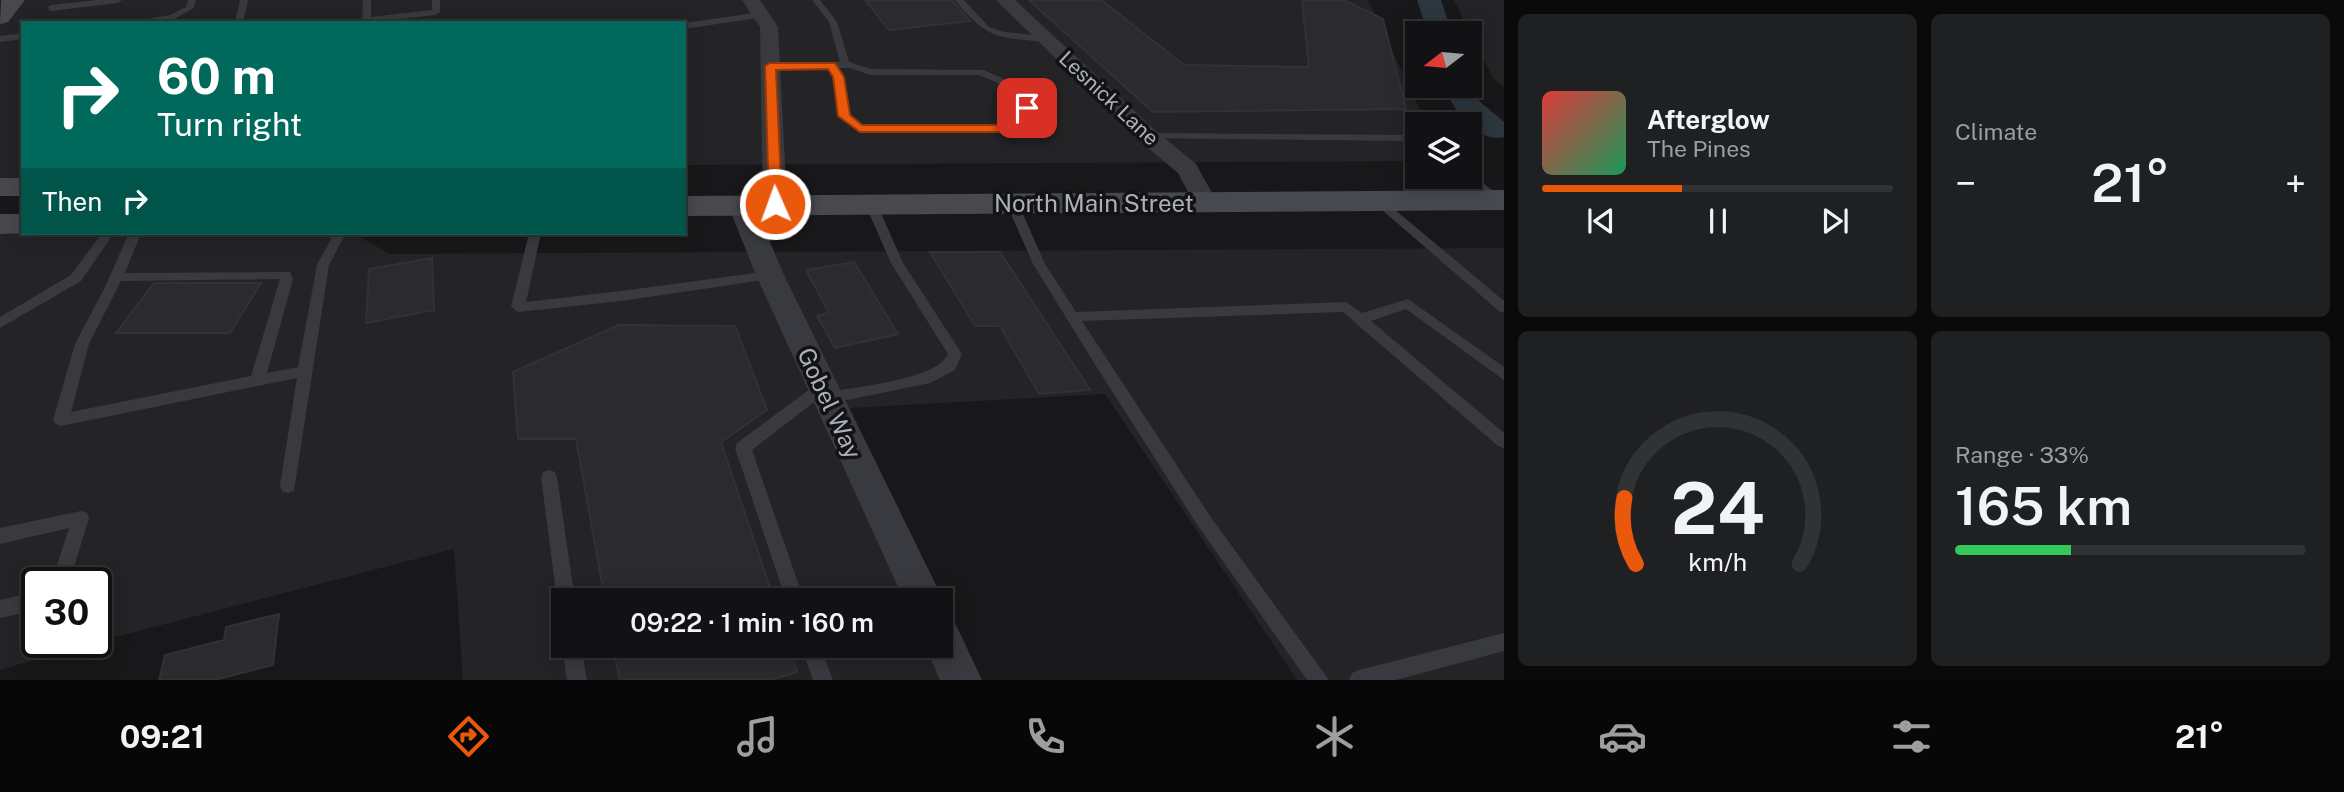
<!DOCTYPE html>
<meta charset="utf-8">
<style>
:root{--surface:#121214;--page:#1f2022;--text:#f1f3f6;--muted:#9c9ea0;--line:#313234;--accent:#ea580c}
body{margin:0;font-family:"Public Sans",sans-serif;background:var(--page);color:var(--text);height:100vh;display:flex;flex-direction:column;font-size:26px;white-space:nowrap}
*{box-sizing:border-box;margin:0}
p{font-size:23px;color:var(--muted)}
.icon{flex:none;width:38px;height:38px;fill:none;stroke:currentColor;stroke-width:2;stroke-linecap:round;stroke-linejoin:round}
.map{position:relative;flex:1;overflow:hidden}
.drawer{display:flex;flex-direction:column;gap:14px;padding:14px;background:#0a0a0b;width:840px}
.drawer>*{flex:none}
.banner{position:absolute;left:21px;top:21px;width:665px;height:214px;border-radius:0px;box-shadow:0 4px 18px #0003,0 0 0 2px var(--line);background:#00695c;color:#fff;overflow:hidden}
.needle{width:46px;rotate:254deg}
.buttons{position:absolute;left:1405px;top:21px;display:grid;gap:14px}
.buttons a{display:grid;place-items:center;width:77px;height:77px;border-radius:0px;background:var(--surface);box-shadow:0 4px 18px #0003,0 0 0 2px var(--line);font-size:35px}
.speed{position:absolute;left:21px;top:567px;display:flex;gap:14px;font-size:35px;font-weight:700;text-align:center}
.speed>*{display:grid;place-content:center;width:91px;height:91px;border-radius:50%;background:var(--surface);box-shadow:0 4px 18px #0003,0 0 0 2px var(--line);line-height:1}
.speed .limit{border:4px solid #111;border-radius:10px;background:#fff;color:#111}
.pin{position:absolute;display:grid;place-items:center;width:60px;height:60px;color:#fff;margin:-30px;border-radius:14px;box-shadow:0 4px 10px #0006}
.me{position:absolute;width:77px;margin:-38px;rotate:358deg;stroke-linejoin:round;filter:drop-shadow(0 0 5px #0008)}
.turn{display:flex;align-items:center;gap:24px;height:147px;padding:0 21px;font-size:32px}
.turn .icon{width:91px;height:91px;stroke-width:2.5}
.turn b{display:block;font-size:49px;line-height:60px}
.then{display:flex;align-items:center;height:66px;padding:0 21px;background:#0003;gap:14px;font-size:26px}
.big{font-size:52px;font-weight:600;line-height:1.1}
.drawer .widget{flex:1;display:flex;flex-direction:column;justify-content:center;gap:10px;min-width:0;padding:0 24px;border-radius:10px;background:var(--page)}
.drawer .dial{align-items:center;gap:0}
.dial svg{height:182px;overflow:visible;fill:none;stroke:var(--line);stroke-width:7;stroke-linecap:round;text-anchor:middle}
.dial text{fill:var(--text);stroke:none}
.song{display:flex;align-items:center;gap:21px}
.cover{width:84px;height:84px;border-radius:10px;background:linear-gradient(135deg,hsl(0 70% 55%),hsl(150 70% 35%))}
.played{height:7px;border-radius:4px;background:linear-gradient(90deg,var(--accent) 40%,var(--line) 40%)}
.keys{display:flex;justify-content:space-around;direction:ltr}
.heat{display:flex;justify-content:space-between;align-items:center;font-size:38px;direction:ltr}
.charge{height:10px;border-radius:5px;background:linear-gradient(90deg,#34c759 33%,var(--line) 0)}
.drawer .tiles{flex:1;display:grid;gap:14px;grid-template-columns:repeat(2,1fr)}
.trip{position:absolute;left:551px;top:588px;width:402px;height:70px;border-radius:0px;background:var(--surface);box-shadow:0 4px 18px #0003,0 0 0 2px var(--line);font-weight:600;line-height:70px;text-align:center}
.dock{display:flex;height:112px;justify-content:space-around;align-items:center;background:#070708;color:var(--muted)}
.dock .icon{width:49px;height:49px}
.dock .current{color:var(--accent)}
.dock b{font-size:32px;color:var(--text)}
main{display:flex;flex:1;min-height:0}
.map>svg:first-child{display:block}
.built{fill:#242427}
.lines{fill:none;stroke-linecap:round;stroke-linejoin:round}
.canal{fill:#2d373e;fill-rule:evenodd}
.building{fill:#2b2b2e;stroke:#323236;stroke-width:2}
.lane{fill:#393a3f;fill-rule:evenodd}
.street{fill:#393a3f;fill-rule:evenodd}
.secondary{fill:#47494f;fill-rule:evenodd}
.route{fill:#ea580c;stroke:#983908;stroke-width:2}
.labels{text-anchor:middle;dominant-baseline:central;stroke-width:7;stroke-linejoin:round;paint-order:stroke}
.far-street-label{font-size:21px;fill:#aaafba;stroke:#131315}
.street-label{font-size:24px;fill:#aaafba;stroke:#131315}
</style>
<main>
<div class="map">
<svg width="1504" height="680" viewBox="0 0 1504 680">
<rect width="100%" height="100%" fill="#18181a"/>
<!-- built -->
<path class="built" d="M 13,0 L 1368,0 L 1421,112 L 1438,124 L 1418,124 L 1417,161 L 684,165 L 684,23 L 23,23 L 23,187 L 0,187 L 0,17 Z
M 1454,0 L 1504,0 L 1504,87 L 1493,78 Z
M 0,224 L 23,233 L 355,233 L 389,254 L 1504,248 L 1504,680 L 1297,680 L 1105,394 L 834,409 L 923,600 L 564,600 L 564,646 L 942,646 L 942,639 L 961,680 L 463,680 L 454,549 L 96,642 L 96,583 L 37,583 L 37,642 L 95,642 L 0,670 Z"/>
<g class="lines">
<!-- canal -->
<path class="canal" d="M 1417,0 L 1441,0 L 1452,33 L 1428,33 Z
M 1470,85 L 1478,100 L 1504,122 L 1504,137 C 1478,144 1451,108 1444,86 Z"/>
</g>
<!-- building -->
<path class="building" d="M 865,0 L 952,0 L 970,21 L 889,30 Z
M 1029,0 L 1101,0 L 1184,65 L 1309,67 L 1302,0 L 1344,0 L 1383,19 L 1406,109 L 1153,112 Z
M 930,252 L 1000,252 L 1090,390 L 1039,394 L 1000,326 L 975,326 Z
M 432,258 L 434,310 L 366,323 L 369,269 Z
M 854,262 L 898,334 L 835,348 L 817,316 L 829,313 L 806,270 Z
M 154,283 L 261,283 L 230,333 L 116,333 Z
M 619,325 L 735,326 L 767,410 L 721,442 L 774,600 L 605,600 L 576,439 L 518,439 L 513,372 Z
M 279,614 L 273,665 L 214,680 L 159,680 L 165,655 L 224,640 L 226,627 Z
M 613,646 L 789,646 L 797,672 L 770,680 L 620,680 Z"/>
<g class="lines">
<!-- lane -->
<path class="lane" d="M 97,0 L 122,0 L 118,3 L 51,11 L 47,8 L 51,5 Z
M 188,0 L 196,0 L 194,8 L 176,18 L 174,23 L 166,23 L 167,20 L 125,23 L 170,15 L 186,7 Z
M 240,0 L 248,0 L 243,23 L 235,23 Z
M 363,0 L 371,0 L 371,17 L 432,10 L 432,0 L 440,0 L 440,12 L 436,15 L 362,23 Z
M 812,0 L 820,0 L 837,22 L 849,62 L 871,69 L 984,70 L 1006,80 L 1031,106 L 1035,117 L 1031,123 L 999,132 L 856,130 L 839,116 L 833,77 L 829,68 L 770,70 L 765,67 L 770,64 L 840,62 L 829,22 ZM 838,68 L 850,68 L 870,75 L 979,75 L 1000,84 L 1022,109 L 1025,117 L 999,126 L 862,125 L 849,115 L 843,77 Z
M 955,0 L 964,0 L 989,27 L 1004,32 L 1046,36 L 1051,39 L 1046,42 C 996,37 988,40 955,0 Z
M 761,12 L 764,13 L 764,17 L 684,29 L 684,23 Z
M 23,33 L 23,39 L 0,42 L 0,36 Z
M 1148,133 L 1418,135 L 1418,141 L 1144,138 L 1143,136 Z
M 1470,173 L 1502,198 L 1502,202 L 1494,202 L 1466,178 L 1465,177 L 1470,177 Z
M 1378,197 L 1382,199 L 1504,301 L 1504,313 L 1499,311 L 1374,203 L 1372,201 Z
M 1012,199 L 1018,203 L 1045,264 L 1076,312 L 1346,302 L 1362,313 L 1408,299 L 1504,367 L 1504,380 L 1406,309 L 1371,321 L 1504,433 L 1504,448 L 1498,446 L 1343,312 L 1082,321 L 1210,516 L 1329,680 L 1307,680 L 1198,526 L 1096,366 L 1033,264 L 1006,203 Z
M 871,200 L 877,204 L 903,263 L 962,354 L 955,370 L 930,383 L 828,404 L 823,402 L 822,396 L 752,450 L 804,600 L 786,600 L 735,448 L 737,443 L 818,383 L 828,383 L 830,387 L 826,393 C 854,386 936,381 948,354 L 891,263 L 865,204 Z
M 102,233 L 114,233 L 81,281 L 0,328 L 0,317 L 71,275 Z
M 129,233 L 141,233 L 125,273 L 290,272 L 293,279 L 267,373 L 298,367 L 317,265 L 334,233 L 346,233 L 329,265 L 294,491 L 288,493 L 282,491 L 280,486 L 297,378 L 61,426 L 56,424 L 53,420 L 75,344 L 105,287 ZM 280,279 L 251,376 L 71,412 L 89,344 L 121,281 Z
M 529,233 L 541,233 L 526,302 L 621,291 L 770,271 L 776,275 L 770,279 L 621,301 L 518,312 L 511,307 Z
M 549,470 L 555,472 L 557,477 L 575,600 L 564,600 L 564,608 L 560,606 L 557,600 L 541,477 L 543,472 Z
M 81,511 L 87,513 L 89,518 L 69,583 L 51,583 L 69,528 L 0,544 L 0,528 Z
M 37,592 L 37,610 L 0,618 L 0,600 Z
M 1504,633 L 1504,651 L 1396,680 L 1349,680 L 1352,673 L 1359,670 Z
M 564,644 L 564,646 L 581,646 L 587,680 L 567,680 L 562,646 Z
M 801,646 L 820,646 L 833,680 L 813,680 Z"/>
<!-- street -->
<path class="street" d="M 742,0 L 760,0 L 778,27 L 787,204 L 784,209 L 775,212 L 766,209 L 763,204 L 760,27 Z
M 996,0 L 1015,0 L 1156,131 L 1196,164 L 1217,202 L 1214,207 L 1205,209 L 1196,207 L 1178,173 L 1140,141 Z
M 741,197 L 750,200 L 754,205 L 784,275 L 937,587 L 942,600 L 942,602 L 904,600 L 756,275 L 728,205 L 732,200 Z
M 942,619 L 956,625 L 982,680 L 940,680 L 925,646 L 942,646 Z"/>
<!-- secondary -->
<path class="secondary" d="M 1,0 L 25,0 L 8,22 L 0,24 Z
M 0,178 L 23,178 L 23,196 L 0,196 Z
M 1504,190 L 1504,210 L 684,216 L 684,196 Z
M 0,214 L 23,214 L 23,233 L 29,233 L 0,234 Z"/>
</g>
<!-- route -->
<path class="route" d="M 770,63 L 835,63 L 844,77 L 850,115 L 862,125 L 999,125 L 1023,119 L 1021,108 L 1027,105 L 1031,106 L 1036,117 L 1031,124 L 999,132 L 860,132 L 838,116 L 833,77 L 828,69 L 776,70 L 782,204 L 775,208 L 769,204 L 765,66 Z"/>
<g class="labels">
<!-- far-street labels -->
<g class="far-street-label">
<text transform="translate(1109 98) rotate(43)">Lesnick Lane</text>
</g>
<!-- street labels -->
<g class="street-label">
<text x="1094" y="203">North Main Street</text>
<text transform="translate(830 403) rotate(65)">Gobel Way</text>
</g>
</g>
</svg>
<div class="buttons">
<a><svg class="needle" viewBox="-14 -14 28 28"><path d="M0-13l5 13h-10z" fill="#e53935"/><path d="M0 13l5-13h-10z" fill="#9c9ea0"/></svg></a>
<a><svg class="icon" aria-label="layers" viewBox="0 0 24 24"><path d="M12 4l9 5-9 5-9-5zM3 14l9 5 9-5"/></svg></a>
</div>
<div class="speed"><div class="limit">30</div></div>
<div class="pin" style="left:1027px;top:108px;background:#d93025"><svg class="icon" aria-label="arrive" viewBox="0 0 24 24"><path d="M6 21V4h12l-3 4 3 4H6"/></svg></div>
<svg class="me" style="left:775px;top:204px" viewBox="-20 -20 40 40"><circle r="17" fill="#ea580c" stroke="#fff" stroke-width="3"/><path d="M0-11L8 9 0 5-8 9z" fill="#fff"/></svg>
<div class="trip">09:22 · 1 min · 160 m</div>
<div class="banner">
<div class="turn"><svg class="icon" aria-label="right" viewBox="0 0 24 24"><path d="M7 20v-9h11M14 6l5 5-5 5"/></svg><div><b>60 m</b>Turn right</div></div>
<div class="then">Then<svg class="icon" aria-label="right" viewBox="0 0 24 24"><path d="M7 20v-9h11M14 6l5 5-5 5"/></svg></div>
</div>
</div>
<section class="drawer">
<div class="tiles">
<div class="widget">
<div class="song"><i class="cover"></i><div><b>Afterglow</b><p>The Pines</p></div></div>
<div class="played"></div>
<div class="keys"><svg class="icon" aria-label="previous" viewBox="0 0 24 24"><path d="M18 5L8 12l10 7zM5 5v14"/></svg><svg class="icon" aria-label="pause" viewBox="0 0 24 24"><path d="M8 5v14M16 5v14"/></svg><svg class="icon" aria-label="next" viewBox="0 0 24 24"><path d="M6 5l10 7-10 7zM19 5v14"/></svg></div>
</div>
<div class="widget"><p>Climate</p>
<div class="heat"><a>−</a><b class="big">21°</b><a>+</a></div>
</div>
<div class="widget dial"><svg viewBox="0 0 100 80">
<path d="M14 69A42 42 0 1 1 86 69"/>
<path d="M14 69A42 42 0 0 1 9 40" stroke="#ea580c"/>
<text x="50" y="56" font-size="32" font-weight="700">24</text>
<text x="50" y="72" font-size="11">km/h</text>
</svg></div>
<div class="widget"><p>Range · 33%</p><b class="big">165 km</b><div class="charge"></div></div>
</div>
</section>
</main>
<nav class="dock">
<b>09:21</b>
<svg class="icon current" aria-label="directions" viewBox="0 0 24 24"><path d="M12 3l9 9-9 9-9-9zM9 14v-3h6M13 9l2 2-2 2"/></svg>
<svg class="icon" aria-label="music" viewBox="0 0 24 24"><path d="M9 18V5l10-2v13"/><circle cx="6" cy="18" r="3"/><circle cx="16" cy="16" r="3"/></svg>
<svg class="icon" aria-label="phone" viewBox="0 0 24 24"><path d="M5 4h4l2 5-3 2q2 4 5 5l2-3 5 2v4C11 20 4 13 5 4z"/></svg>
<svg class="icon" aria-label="climate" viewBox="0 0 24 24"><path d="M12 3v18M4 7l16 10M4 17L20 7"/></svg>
<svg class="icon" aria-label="car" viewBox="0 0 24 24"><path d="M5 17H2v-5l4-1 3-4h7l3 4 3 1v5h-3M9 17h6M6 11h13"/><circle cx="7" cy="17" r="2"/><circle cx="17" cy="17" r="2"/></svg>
<svg class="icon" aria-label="filters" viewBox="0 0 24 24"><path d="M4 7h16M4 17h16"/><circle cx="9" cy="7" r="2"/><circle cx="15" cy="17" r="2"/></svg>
<b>21°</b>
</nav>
